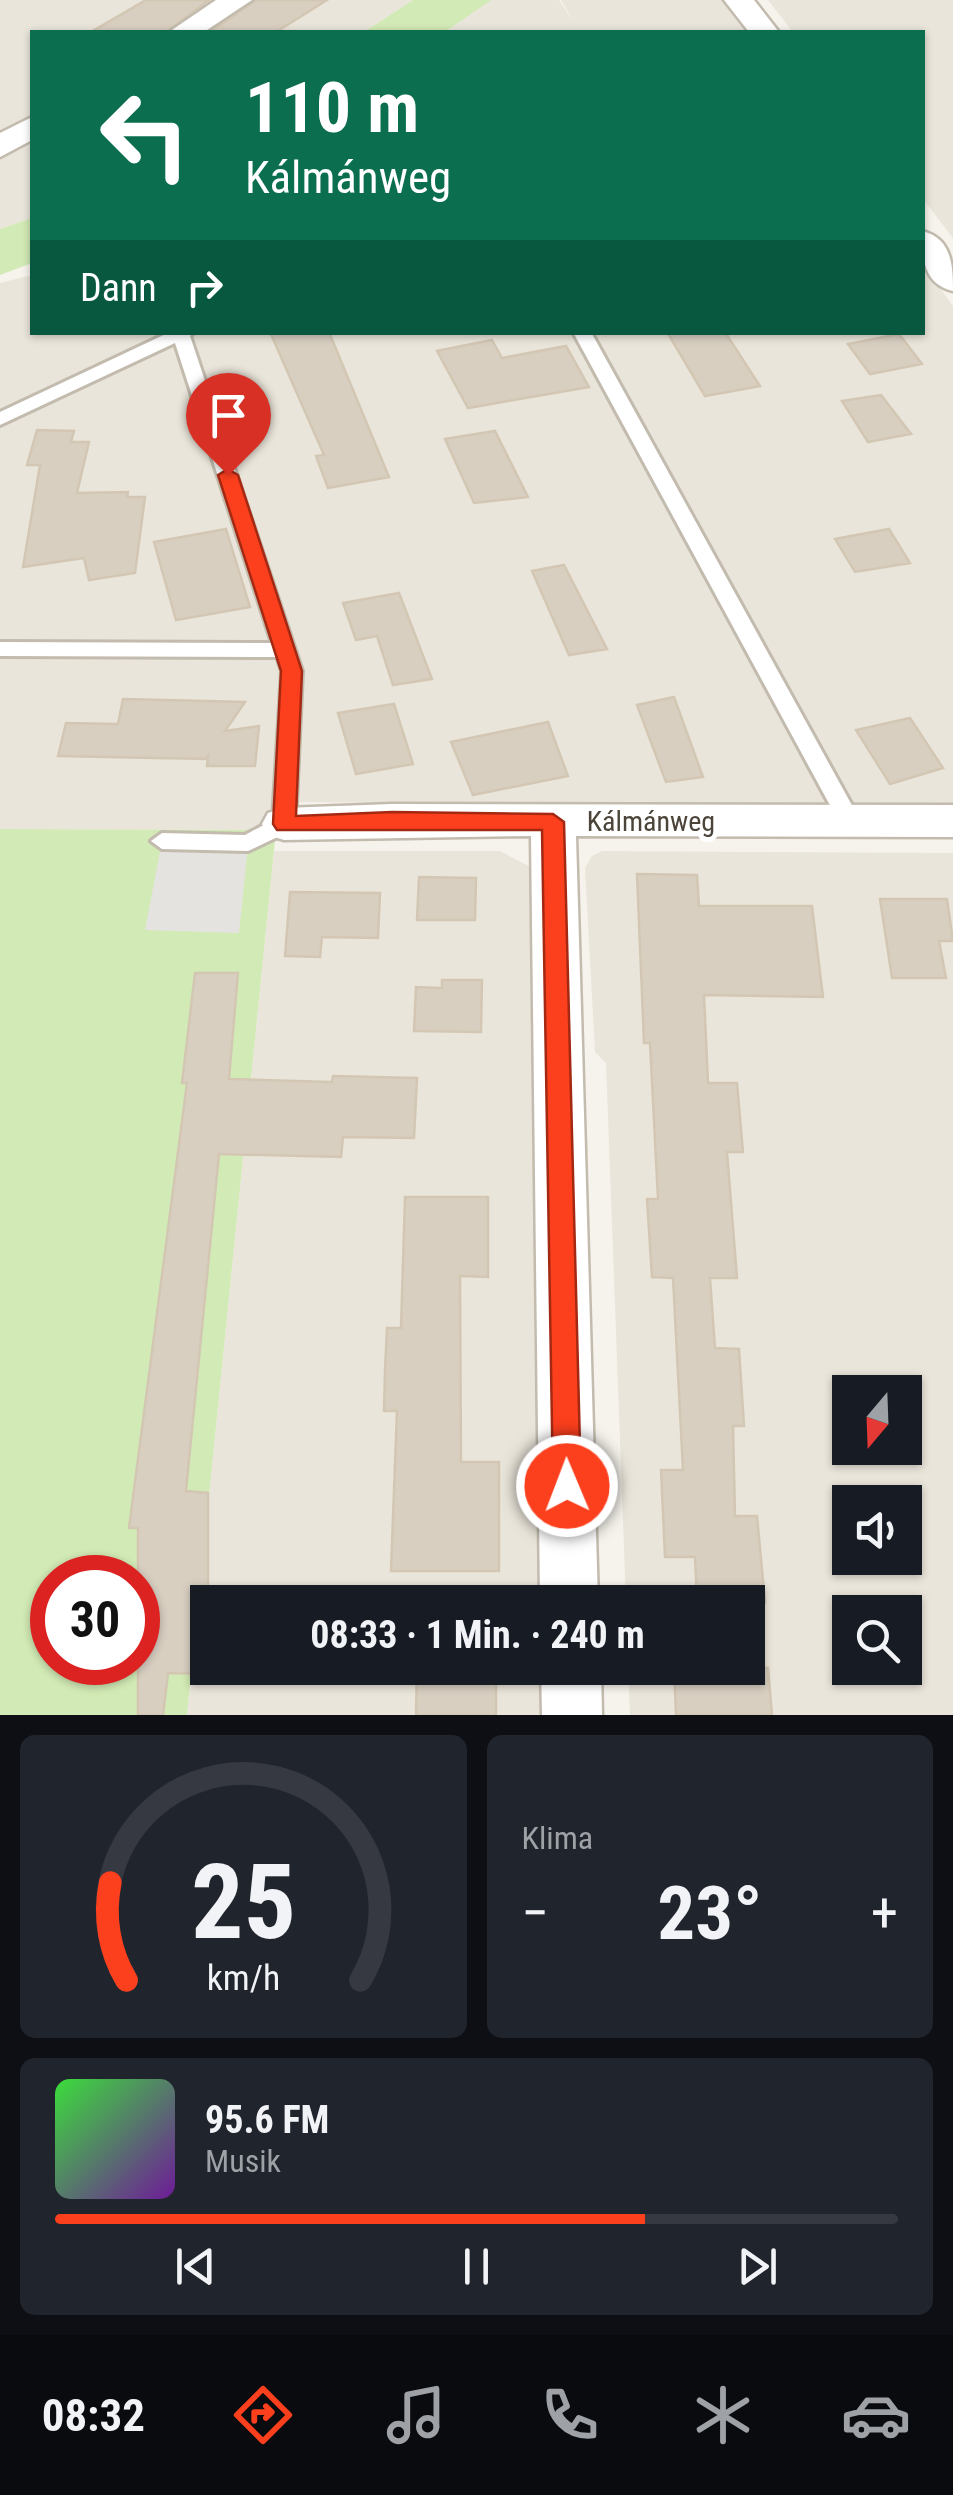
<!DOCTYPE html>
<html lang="de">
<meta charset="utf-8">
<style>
:root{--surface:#171b24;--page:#20242c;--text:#f1f3f6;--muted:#9ea1a6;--line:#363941;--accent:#fc3f1d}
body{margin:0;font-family:"Roboto Condensed",sans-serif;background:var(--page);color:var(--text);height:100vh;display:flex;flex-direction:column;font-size:38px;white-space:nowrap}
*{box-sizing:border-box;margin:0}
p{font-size:32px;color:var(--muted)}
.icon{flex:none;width:55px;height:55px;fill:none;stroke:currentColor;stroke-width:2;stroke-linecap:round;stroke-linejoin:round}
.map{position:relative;height:1715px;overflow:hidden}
.panel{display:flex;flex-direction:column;gap:20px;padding:20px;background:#0d0f14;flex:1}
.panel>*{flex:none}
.hud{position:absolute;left:30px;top:30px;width:895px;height:305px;border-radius:0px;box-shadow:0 2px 8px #0004;background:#0b6e4f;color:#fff;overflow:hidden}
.needle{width:65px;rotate:199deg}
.tools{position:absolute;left:832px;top:1375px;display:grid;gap:20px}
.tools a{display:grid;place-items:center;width:90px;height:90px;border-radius:0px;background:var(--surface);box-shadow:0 2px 8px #0004;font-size:50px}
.speed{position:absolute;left:30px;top:1555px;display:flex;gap:20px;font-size:50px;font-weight:700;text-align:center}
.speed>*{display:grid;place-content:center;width:130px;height:130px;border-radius:50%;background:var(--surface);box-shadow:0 2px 8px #0004;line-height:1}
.speed .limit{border:15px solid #d22;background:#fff;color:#111}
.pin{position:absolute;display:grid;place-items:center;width:85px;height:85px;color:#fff;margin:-102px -42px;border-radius:50% 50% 50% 0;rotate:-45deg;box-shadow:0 0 10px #0007}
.pin .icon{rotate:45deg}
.me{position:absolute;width:110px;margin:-55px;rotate:359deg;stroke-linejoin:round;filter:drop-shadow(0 0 8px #0008)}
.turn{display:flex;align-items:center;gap:35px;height:210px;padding:0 50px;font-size:45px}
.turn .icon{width:130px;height:130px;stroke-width:2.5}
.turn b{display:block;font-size:70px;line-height:85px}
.then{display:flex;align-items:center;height:95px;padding:0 50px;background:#0003;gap:20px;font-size:38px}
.big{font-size:75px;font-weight:700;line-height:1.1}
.panel .card{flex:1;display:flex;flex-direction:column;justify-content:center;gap:15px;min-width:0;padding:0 35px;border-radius:15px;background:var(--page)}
.panel .dial{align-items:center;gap:0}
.dial svg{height:260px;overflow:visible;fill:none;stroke:var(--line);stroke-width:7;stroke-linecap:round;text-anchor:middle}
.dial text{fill:var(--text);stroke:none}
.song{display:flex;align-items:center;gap:30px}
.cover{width:120px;height:120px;border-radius:15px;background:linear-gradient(135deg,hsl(120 70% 55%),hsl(280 70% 35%))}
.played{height:10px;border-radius:5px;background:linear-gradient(90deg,var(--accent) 70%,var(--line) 70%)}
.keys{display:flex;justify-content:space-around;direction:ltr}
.heat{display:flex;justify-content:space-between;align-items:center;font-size:55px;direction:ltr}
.panel .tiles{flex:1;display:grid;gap:20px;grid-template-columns:1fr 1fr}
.card:last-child{grid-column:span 2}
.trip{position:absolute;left:190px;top:1585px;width:575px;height:100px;border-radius:0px;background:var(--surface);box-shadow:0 2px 8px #0004;font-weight:700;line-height:100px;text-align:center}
.dock{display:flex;height:160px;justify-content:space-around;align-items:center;background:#090b0e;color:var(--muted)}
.dock .icon{width:70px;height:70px}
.dock .on{color:var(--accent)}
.dock b{font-size:45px;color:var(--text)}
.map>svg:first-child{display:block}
.residential{fill:#eae5da;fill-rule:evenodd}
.green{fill:#d2eab5;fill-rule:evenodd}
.parking{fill:#e5e3e0}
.building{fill:#d8cfc1;stroke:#d3c7b4;stroke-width:2.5}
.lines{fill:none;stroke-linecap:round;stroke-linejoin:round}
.service-casing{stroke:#c2bbae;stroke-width:6}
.minor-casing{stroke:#c2bbae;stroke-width:5}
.service{fill:#fff;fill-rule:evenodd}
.minor{fill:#fff;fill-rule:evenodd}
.route{fill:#fc3f1d;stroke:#a42913;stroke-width:2.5}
.labels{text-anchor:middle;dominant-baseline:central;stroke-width:10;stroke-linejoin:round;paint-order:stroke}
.street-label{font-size:28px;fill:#4b4439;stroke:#fff}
</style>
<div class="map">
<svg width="953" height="1715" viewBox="0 0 953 1715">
<rect width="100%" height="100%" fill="#f6f3ec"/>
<!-- residential -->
<path class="residential" d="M 0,0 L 224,0 L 171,32 L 32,32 L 32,118 L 0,138 Z
M 250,0 L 413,0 L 364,32 L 198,32 Z
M 490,0 L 559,0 L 573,21 L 561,0 L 724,0 L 748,32 L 445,32 Z
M 768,0 L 953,0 L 953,238 L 923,199 L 922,32 L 793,32 Z
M 32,135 L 32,218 L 0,229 L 0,155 Z
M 923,265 L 953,306 L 953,806 L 279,802 L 276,830 L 0,829 L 0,283 L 32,275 L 32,332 L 922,332 Z
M 274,851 L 500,851 L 534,869 L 542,1602 L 208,1602 L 208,1668 L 543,1668 L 543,1715 L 187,1715 Z
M 602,851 L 953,853 L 953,1715 L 630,1715 L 628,1668 L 748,1668 L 748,1602 L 626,1602 L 606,1063 L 595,1052 L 585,868 L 592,856 ZM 850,1392 L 905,1392 L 905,1448 L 850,1448 ZM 850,1502 L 905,1502 L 905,1558 L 850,1558 ZM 850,1612 L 905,1612 L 905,1668 L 850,1668 Z"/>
<!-- green -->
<path class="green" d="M 413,0 L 491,0 L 445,32 L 364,32 Z
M 32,218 L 32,263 L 0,275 L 0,229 Z
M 0,829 L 276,830 L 187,1715 L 0,1715 ZM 52,1578 L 138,1578 L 138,1662 L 52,1662 Z"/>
<!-- parking -->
<path class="parking" d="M 249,837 L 239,933 L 145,930 L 162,841 Z"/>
<!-- building -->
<path class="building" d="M 146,0 L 209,0 L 166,32 L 91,32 Z
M 256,0 L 327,0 L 276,32 L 210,32 Z
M 270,332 L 329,332 L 389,477 L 328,488 L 316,456 L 324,455 Z
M 667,332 L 725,332 L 760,386 L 705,396 Z
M 899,334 L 922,364 L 870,374 L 848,344 Z
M 492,340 L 502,358 L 566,346 L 589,387 L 468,408 L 437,351 Z
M 881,395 L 911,434 L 868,442 L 842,401 Z
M 37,430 L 74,431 L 71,442 L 89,442 L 77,493 L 128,492 L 127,497 L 145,497 L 135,573 L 89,580 L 84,558 L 23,567 L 40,465 L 27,465 Z
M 495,431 L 528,497 L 474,503 L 445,439 Z
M 226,529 L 250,607 L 176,620 L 154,542 Z
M 889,529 L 910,563 L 855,572 L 835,539 Z
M 564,565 L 607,649 L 569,655 L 532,571 Z
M 399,593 L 432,679 L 393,685 L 377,636 L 356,640 L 343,603 Z
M 674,697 L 703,777 L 666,782 L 637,705 Z
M 123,699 L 245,702 L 225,731 L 259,726 L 255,766 L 207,766 L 208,756 L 205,759 L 58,756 L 66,723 L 118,724 Z
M 394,704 L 413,764 L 356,774 L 338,713 Z
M 910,718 L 943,768 L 890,784 L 856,730 Z
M 548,722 L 568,776 L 473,795 L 451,742 Z
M 637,874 L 697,875 L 699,906 L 812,906 L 823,997 L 704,995 L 708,1083 L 737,1083 L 743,1152 L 727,1152 L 737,1278 L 710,1278 L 715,1348 L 739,1349 L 744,1426 L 733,1426 L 735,1516 L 757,1516 L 765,1602 L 697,1602 L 695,1557 L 665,1557 L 661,1470 L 683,1470 L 673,1278 L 652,1277 L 647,1199 L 658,1199 L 650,1043 L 644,1043 Z
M 419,877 L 476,878 L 475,920 L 417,920 Z
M 290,892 L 380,893 L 378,938 L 322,937 L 320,957 L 285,956 Z
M 880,899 L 947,899 L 953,941 L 939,941 L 946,978 L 892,978 Z
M 195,973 L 238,973 L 229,1079 L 332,1082 L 333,1076 L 417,1078 L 414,1138 L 343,1137 L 341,1157 L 219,1154 L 186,1491 L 208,1493 L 208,1674 L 168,1673 L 163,1715 L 138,1715 L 138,1528 L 129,1528 L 187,1083 L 182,1083 Z
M 442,980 L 482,980 L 481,1032 L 414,1031 L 416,987 L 442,988 Z
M 405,1197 L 488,1197 L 488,1277 L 460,1276 L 461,1462 L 499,1462 L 499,1571 L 391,1571 L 397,1411 L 384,1411 L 385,1370 L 387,1328 L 401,1328 Z
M 417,1668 L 496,1668 L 496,1715 L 416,1715 Z
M 674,1668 L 768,1668 L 772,1715 L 676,1715 Z"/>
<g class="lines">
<defs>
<path id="service" d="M 170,332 L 194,332 L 190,336 L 302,671 L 295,824 L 292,830 L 248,851 L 162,849 L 151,841 L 162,833 L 245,835 L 273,820 L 282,671 L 277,657 L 0,656 L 0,642 L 272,643 L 175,343 L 0,425 L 0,412 Z
M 573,332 L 591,332 L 854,809 L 856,821 L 853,827 L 837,827 L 832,809 Z"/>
<path id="minor" d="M 216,0 L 252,0 L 204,32 L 169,32 Z
M 724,0 L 754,0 L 779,32 L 749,32 Z
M 32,117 L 32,140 L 0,157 L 0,133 Z
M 922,231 C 952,238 953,266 953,291 C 923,284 922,257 922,231 Z
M 392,804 L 953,805 L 953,837 L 576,836 L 598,1602 L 540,1602 L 531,836 L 284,840 L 268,835 L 262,824 L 268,813 L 284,808 Z
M 541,1668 L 601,1668 L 602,1715 L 542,1715 Z"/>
</defs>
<!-- service casing -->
<use href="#service" class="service-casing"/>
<!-- minor casing -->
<use href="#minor" class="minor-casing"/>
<!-- service -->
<use href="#service" class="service"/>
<!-- minor -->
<use href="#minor" class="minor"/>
</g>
<!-- route -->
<path class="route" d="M 228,469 L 238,475 L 302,671 L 296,816 L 392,812 L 553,814 L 564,822 L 581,1486 L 577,1495 L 567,1499 L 557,1495 L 553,1486 L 542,830 L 277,830 L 273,824 L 281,671 L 218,475 Z"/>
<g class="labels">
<!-- street labels -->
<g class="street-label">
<text x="651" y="821">Kálmánweg</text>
</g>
</g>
</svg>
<div class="tools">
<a><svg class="needle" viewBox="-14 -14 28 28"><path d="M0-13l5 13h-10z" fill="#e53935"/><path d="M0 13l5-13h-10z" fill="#9ea1a6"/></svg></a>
<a><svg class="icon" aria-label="sound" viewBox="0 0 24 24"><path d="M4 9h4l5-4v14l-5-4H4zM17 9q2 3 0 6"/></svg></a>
<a><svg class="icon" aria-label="search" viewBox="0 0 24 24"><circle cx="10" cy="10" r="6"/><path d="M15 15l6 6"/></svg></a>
</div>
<div class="speed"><div class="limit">30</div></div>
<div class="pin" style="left:228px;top:475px;background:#d93025"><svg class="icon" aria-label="arrive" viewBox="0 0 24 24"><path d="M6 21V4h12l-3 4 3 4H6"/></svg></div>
<svg class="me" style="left:567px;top:1486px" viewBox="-20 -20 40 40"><circle r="17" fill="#fc3f1d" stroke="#fff" stroke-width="3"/><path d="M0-11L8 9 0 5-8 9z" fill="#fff"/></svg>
<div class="trip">08:33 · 1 Min. · 240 m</div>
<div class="hud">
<div class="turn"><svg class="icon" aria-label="left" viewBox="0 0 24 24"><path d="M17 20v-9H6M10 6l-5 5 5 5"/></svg><div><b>110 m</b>Kálmánweg</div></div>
<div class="then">Dann<svg class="icon" aria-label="right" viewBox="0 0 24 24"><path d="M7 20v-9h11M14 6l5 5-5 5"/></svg></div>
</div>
</div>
<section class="panel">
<div class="tiles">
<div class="card dial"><svg viewBox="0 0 100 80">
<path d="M14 69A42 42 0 1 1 86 69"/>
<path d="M14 69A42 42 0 0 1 9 39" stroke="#fc3f1d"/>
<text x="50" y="56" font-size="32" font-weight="700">25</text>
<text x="50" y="72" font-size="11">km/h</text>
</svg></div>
<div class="card"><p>Klima</p>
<div class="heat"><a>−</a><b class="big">23°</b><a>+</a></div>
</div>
<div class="card">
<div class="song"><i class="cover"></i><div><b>95.6 FM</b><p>Musik</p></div></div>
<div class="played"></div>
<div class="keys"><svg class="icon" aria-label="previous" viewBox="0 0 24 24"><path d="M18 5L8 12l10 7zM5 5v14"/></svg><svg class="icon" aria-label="pause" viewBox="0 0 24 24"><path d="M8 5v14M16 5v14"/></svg><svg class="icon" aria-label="next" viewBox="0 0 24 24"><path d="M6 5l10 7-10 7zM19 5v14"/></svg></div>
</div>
</div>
</section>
<nav class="dock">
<b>08:32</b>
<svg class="icon on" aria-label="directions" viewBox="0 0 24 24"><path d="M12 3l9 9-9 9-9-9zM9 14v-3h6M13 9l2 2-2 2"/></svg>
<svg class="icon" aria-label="music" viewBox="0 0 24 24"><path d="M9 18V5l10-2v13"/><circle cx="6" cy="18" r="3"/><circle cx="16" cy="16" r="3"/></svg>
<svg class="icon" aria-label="phone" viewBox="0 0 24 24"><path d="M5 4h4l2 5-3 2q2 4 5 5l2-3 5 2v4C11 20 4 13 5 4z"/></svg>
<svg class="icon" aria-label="climate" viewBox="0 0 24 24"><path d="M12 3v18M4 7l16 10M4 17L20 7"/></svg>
<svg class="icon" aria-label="car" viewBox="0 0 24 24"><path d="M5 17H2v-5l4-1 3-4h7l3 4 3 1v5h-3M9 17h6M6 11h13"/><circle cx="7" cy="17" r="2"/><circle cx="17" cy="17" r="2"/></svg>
</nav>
